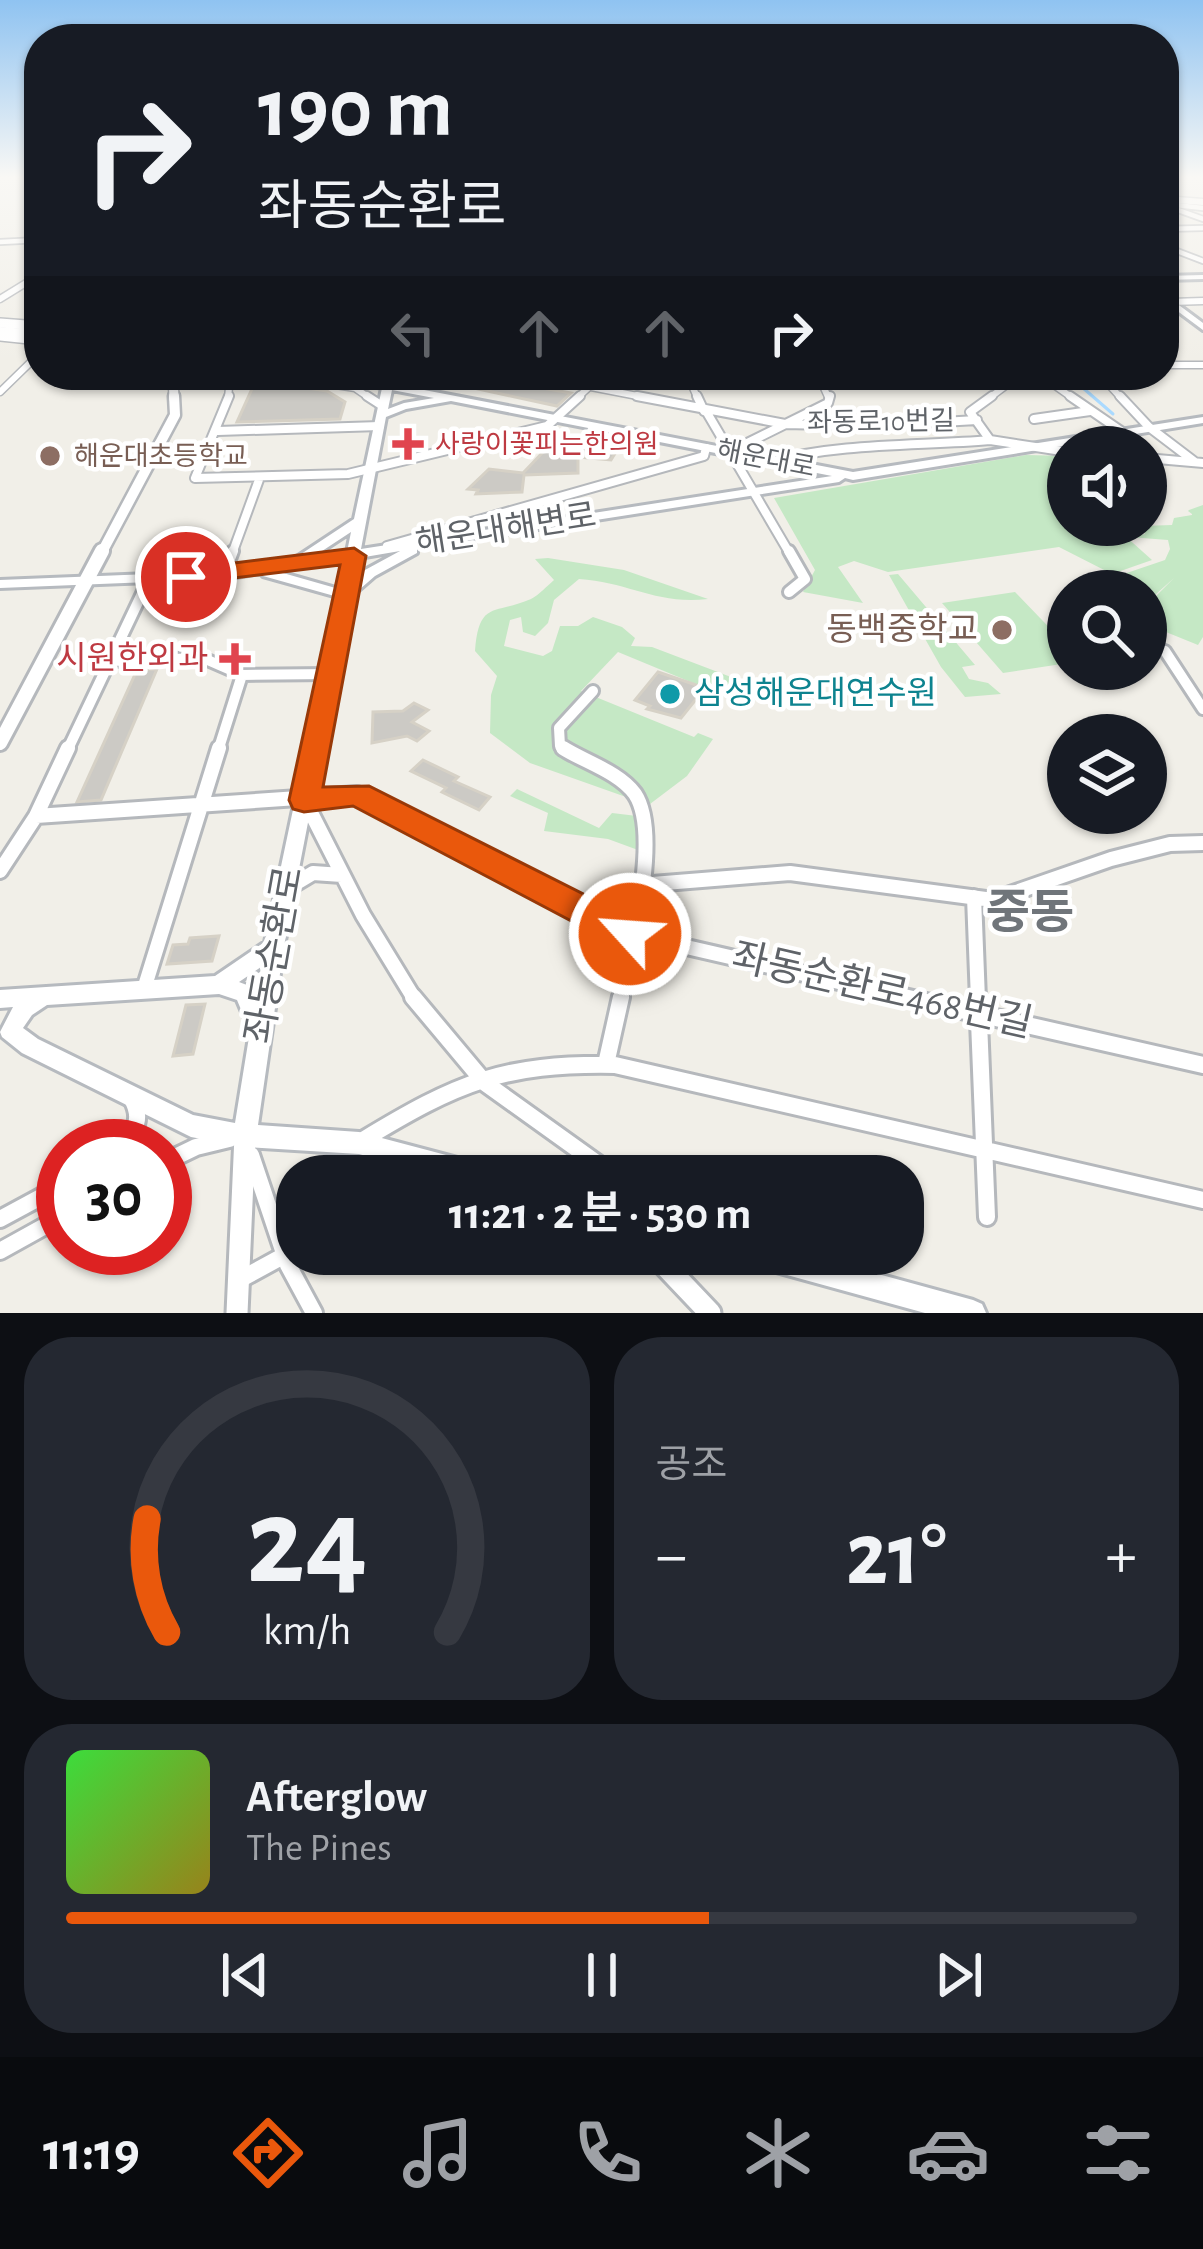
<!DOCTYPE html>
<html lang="ko">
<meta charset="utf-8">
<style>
:root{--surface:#171b24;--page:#242831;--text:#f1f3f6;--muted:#9ea1a6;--line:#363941;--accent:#ea580c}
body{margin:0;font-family:"Alegreya Sans","Noto Sans KR",sans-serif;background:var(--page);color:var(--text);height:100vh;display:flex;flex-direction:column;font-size:45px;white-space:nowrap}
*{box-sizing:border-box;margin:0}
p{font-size:39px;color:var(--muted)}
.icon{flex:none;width:66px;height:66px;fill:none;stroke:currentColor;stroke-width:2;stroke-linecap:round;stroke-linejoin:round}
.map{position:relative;height:1313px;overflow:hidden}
.sheet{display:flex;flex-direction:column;gap:24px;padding:24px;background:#0d0f14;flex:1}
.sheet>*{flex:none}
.hud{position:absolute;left:24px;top:24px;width:1155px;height:366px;border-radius:48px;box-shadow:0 3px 9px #0004;background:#171b24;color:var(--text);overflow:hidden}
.buttons{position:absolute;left:1047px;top:426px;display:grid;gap:24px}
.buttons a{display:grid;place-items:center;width:120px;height:120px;border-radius:50%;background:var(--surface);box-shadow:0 3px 9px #0004;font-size:60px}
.speed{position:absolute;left:36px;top:1119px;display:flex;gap:24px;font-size:60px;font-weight:700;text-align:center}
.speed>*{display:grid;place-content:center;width:156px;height:156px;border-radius:50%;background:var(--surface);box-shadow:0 3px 9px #0004;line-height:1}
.speed .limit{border:18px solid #d22;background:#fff;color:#111}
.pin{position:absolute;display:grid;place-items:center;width:102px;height:102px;color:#fff;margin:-51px;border:6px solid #fff;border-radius:50%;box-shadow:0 3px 12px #0007}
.me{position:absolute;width:132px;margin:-66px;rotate:296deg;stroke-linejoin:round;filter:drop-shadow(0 0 9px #0008)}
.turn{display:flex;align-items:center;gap:42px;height:252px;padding:0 36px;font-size:54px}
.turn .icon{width:156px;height:156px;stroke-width:2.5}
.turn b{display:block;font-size:84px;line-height:102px}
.lanes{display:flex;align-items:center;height:114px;padding:0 36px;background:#0003;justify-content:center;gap:60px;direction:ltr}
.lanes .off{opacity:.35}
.big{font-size:90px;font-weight:600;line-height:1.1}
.sheet .tile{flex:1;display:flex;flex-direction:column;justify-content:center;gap:18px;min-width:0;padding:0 42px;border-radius:48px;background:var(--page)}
.sheet .dial{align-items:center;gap:0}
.dial svg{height:312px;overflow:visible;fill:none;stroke:var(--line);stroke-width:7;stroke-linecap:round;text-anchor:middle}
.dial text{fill:var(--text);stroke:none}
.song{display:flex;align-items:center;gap:36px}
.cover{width:144px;height:144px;border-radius:18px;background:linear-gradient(135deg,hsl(120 70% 55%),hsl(50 70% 35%))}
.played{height:12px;border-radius:6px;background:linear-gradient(90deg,var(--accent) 60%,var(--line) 60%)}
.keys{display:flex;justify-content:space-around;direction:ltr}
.heat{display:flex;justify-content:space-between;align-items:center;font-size:66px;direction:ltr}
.sheet .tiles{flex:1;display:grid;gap:24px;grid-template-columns:1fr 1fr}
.tile:last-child{grid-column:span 2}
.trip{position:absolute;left:276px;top:1155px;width:648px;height:120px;border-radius:48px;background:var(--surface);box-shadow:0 3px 9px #0004;font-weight:600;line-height:120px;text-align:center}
.tabs{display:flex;height:192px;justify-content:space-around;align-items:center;background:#090b0e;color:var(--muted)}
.tabs .icon{width:84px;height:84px}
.tabs .selected{color:var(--accent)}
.tabs b{font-size:54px;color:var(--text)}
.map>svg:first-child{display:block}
.green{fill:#c5e8c5}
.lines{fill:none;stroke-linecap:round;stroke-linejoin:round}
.stream{stroke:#aadaff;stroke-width:3}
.building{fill:#cccac5;stroke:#d6d1c6;stroke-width:3}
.minor-far5-casing{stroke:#b5b8bc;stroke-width:8}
.minor-far4-casing{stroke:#b5b8bc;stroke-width:9}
.minor-far3-casing{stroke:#b5b8bc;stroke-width:12}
.minor-far2-casing{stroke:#b5b8bc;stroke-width:16}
.minor-far1-casing{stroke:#b5b8bc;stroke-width:20}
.minor-casing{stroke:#b5b8bc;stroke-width:22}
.tertiary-far4-casing{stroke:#b5b8bc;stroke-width:9}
.tertiary-far3-casing{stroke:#b5b8bc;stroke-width:12}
.tertiary-far2-casing{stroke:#b5b8bc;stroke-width:15}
.tertiary-far1-casing{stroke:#b5b8bc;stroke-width:20}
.tertiary-casing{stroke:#b5b8bc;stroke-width:27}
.secondary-casing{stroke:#b6babf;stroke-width:6}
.minor-far5{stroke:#fff;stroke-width:4.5}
.minor-far4{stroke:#fff;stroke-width:6}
.minor-far3{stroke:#fff;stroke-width:8}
.minor-far2{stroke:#fff;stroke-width:10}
.minor-far1{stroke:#fff;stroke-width:14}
.minor{stroke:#fff;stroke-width:16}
.tertiary-far4{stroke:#fff;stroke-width:6}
.tertiary-far3{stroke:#fff;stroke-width:9}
.tertiary-far2{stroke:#fff;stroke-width:10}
.tertiary-far1{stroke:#fff;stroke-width:14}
.tertiary{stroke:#fff;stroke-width:21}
.secondary{fill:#fff;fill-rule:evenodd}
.route{fill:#ea580c;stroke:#983908;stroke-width:3}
.health-dot{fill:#e0444e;stroke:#fff;stroke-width:4.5}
.education-dot{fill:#8d6e63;stroke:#fff;stroke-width:4.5}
.culture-dot{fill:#0f9aa8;stroke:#fff;stroke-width:4.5}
.labels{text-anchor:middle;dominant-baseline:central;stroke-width:9;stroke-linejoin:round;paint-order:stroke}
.far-street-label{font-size:27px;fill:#5f6368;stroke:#fff}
.far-health-label{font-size:27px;fill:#be3a42;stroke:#fff;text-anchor:start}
.far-education-label{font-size:27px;fill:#785e54;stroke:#fff;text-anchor:start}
.street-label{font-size:33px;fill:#5f6368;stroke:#fff}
.education-label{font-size:33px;fill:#785e54;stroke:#fff;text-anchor:end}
.health-label{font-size:33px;fill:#be3a42;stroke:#fff;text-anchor:end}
.culture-label{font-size:33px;fill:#0d838f;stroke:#fff;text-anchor:start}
.near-street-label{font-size:39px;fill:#5f6368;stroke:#fff}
.near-quarter-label{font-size:48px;font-weight:bold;fill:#70757a;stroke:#fff}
</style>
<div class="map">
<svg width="1203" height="1313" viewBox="0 0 1203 1313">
<rect width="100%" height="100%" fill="#f1efe8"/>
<!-- green -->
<path class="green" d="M 1026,455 L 1068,456 L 1068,506 L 1060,512 L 1068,525 L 1114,526 L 1152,560 L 1112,574 L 1059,547 L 888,572 L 854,561 L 838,567 L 863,603 L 803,592 L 815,570 L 774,498 Z
M 1203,505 L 1203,637 L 1198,645 L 1161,630 L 1164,623 L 1146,600 L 1151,601 L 1174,578 L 1155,595 L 1146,596 L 1146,591 L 1121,591 L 1112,578 L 1165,560 L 1170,549 L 1168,540 L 1129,537 L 1145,534 L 1142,526 L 1172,525 L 1174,518 L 1192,515 L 1192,514 L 1188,511 L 1189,510 Z
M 548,558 L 624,570 L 708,599 C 656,605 629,582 579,579 L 554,600 L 548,623 L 535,636 L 523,632 L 521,617 L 510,620 L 504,646 L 543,656 L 552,651 L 560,626 L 578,626 L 593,617 L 622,627 L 635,638 L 631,646 L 652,647 L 752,685 L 745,695 L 713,684 L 705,688 L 618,652 L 581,691 L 694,737 L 698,733 L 713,739 L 687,776 L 650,804 L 644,794 L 626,797 L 530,763 L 490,733 L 491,695 L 497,676 L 475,651 C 479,600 494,615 531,599 C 539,595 547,586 554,580 L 535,559 Z
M 898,574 L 975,665 L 962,667 L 969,679 L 988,683 L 1001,694 L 965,697 L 941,667 L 889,575 Z
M 1015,592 L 1068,647 L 1068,663 L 1003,673 L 942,603 Z
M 517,789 L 599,828 L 612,813 L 637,816 L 638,850 L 608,839 L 544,831 L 548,813 L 510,796 Z"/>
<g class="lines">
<!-- stream -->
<path class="stream" d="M 1068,375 L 1113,414"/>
</g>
<!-- building -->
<path class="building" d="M 489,375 L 491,379 L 571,393 L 557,406 L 469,387 L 476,382 L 473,377 Z
M 256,380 L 327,391 L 345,402 L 340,419 L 237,422 Z
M 587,438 L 603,439 L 601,450 L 616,452 L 611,460 L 578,457 L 578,473 L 524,475 L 522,492 L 476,494 L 478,490 L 468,489 L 489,469 L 523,473 L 544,451 L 575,455 L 577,444 L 585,444 Z
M 157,669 L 101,800 L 77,802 L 137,670 Z
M 658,672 L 705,688 L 681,718 L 647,709 L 650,706 L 635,700 Z
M 414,703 L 428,710 L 412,722 L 429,731 L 417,741 L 407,736 L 372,743 L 373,712 L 403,711 Z
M 423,760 L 458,777 L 454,781 L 490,797 L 479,810 L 442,792 L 446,788 L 411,771 Z
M 219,936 L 212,961 L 167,964 L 173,945 L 188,944 L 190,938 Z
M 205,1004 L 193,1054 L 173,1056 L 186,1005 Z"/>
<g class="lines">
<defs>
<path id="minor-far5" d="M 1164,205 L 1203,219
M 1176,205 L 1203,208
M 1164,229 L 1203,228
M 0,242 L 39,240
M 1164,246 L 1203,261"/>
<path id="minor-far4" d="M 0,299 L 26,283 L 39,283
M 1171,302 L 1203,301
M 1164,365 L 1203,365
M 272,375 L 355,388 L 371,399
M 529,375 L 653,399
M 665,375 L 740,380 L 788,375
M 687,375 L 698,399
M 818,375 L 829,399
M 1040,375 L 1074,399
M 1100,375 L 1122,399
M 0,392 L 39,354
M 228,399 L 230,375
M 576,399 L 588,388
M 988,399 L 1020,375"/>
<path id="minor-far3" d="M 229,396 L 195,478 L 348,474 L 547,426 L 580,396
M 367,396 L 384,407
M 637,396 L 785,424 L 871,426 L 977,420
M 697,396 L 704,411
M 992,396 L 970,412 L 990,440 L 1068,452
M 1070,396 L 1121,431
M 1120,396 L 1149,427 L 1195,462
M 706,411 L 790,554
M 1034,419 L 1090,411
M 218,431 L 380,426
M 729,452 L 828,403 L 830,396
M 1146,458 L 1203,463
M 774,461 C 839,443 921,446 990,440
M 387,546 L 704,456 L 706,448
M 232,554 L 260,477"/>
<path id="minor-far2" d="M 789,551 L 805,579 L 789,592
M 224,575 L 233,551
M 1165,651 L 1203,709
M 110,661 L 203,658 L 242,675 L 330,674
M 67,751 L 149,579
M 218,751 L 242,675
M 568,751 L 560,746 L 559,728 L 593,691"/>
<path id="minor-far1" d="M 563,748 C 585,762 619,772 635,794 C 662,835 630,953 620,1000
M 306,803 L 363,915 L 415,1000
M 36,816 L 357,794 L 630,934 L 917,1000
M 0,871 L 36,816 L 68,748
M 640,885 L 790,873 L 993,900 L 1111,859 L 1170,844 L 1203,843
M 288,888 L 313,873 L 342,875
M 974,897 L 978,1000
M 144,989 L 219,748"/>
<path id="minor" d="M 413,997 L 485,1083 L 605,1169 L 606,1176
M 904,997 L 1203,1065
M 978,997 L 987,1217
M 606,1064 L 621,997
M 363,1140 C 457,1083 502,1063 615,1065 L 1203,1200
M 122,1146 C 135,1129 143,1120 132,1099
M 251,1155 L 288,1265 L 314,1313
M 165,1162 L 196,1147 L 229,1139
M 0,1219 L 63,1185
M 0,1251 L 63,1216
M 241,1279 L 285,1255"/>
<path id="tertiary-far4" d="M 1164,199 L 1203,202"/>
<path id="tertiary-far3" d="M 0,323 L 39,326
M 0,336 L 39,340
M 173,375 L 174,399"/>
<path id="tertiary-far2" d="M 101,554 L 175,415 L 174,396"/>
<path id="tertiary-far1" d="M 0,743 L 102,551"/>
<path id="tertiary" d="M 654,1254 L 710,1313
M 237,1313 L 245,1136"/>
<path id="secondary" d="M 1203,275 L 1203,279 L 1164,280 L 1164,276 Z
M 1164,294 L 1203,323 L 1203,330 L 1164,301 Z
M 0,327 L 39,330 L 39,336 L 0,333 Z
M 325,375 L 346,375 L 383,382 L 388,380 L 393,384 L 853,472 L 1203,417 L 1203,423 L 853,480 L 845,478 L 839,482 L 417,548 L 417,553 L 375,576 L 352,596 L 284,946 L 258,1125 L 359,1132 L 480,1164 L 489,1167 L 492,1176 L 437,1176 L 359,1154 L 245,1147 L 191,1137 L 22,1053 L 2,1037 L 0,1032 L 13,1007 L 0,1008 L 0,990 L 215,976 L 265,942 L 338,597 L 263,576 L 261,573 L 224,579 L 0,588 L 0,580 L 224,571 L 292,560 L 354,519 L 382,388 ZM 392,390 L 434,398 L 404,403 L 388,409 ZM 451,401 L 832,476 L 361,549 L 386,417 L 406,409 ZM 351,532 L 347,552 L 313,557 ZM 400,551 L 365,570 L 355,579 L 359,558 ZM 346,560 L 339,589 L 276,571 ZM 261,967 L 256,994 L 252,987 L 239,982 ZM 219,994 L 237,1000 L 250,1031 L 235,1123 L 193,1115 L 38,1039 L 23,1028 L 32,1015 L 47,1005 Z
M 434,375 L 463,375 L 458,378 L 403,385 L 398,382 L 403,379 Z
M 745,1254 L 805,1254 L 973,1300 L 982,1304 L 986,1313 L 925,1313 L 758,1267 L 749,1263 Z"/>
</defs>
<!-- minor-far5 casing -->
<use href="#minor-far5" class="minor-far5-casing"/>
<!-- minor-far4 casing -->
<use href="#minor-far4" class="minor-far4-casing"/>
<!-- minor-far3 casing -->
<use href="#minor-far3" class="minor-far3-casing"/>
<!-- minor-far2 casing -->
<use href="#minor-far2" class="minor-far2-casing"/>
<!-- minor-far1 casing -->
<use href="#minor-far1" class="minor-far1-casing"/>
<!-- minor casing -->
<use href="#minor" class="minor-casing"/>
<!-- tertiary-far4 casing -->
<use href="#tertiary-far4" class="tertiary-far4-casing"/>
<!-- tertiary-far3 casing -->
<use href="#tertiary-far3" class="tertiary-far3-casing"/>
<!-- tertiary-far2 casing -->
<use href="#tertiary-far2" class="tertiary-far2-casing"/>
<!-- tertiary-far1 casing -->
<use href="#tertiary-far1" class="tertiary-far1-casing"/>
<!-- tertiary casing -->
<use href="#tertiary" class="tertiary-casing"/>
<!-- secondary casing -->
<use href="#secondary" class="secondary-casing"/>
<!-- minor-far5 -->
<use href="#minor-far5" class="minor-far5"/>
<!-- minor-far4 -->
<use href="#minor-far4" class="minor-far4"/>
<!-- minor-far3 -->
<use href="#minor-far3" class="minor-far3"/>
<!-- minor-far2 -->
<use href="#minor-far2" class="minor-far2"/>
<!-- minor-far1 -->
<use href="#minor-far1" class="minor-far1"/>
<!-- minor -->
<use href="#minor" class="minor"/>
<!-- tertiary-far4 -->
<use href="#tertiary-far4" class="tertiary-far4"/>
<!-- tertiary-far3 -->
<use href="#tertiary-far3" class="tertiary-far3"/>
<!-- tertiary-far2 -->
<use href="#tertiary-far2" class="tertiary-far2"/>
<!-- tertiary-far1 -->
<use href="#tertiary-far1" class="tertiary-far1"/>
<!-- tertiary -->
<use href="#tertiary" class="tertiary"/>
<!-- secondary -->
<use href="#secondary" class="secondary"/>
</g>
<!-- sky -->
<linearGradient id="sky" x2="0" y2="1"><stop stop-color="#8fc3f1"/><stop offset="0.49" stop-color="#f9f8f5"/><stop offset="1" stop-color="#f9f8f5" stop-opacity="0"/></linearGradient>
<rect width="1203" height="361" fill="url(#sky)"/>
<!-- route -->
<path class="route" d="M 354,548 L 366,556 L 323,787 L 369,786 L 643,924 L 648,934 L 643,945 L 630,949 L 617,945 L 353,806 L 304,812 L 293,809 L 289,800 L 340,565 L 186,584 L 174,577 L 186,569 Z"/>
<!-- markers -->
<g class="health-dot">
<path d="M402 426h12v12h12v12h-12v12h-12v-12h-12v-12h12z"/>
<path d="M229 641h12v12h12v12h-12v12h-12v-12h-12v-12h12z"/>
</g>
<g class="education-dot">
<circle cx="50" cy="456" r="12"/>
<circle cx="1002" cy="630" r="12"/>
</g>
<circle class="culture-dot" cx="670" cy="694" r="12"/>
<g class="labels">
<!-- far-street labels -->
<g class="far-street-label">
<text transform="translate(881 422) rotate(-1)">좌동로10번길</text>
<text transform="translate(766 459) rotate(11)">해운대로</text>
</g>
<!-- far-health labels -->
<g class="far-health-label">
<text x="435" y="444">사랑이꽃피는한의원</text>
</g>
<!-- far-education labels -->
<g class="far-education-label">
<text x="74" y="456">해운대초등학교</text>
</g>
<!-- street labels -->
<g class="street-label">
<text transform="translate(506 530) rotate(-9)">해운대해변로</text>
</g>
<!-- education labels -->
<g class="education-label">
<text x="978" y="630">동백중학교</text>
</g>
<!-- health labels -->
<g class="health-label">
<text x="208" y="659">시원한외과</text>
</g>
<!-- culture labels -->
<g class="culture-label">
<text x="694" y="694">삼성해운대연수원</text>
</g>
<!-- near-street labels -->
<g class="near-street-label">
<text transform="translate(275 955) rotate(-80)">좌동순환로</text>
<text transform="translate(882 991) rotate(13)">좌동순환로468번길</text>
</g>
<!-- near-quarter labels -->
<g class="near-quarter-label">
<text x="1030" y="914">중동</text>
</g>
</g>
</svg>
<div class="buttons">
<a><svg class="icon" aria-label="sound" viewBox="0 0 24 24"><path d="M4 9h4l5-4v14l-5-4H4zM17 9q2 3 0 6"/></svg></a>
<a><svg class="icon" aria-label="search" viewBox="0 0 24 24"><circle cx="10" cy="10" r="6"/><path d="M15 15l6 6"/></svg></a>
<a><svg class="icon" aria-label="layers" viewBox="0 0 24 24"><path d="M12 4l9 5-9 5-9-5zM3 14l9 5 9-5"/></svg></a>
</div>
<div class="speed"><div class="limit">30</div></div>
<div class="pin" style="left:186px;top:577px;background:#d93025"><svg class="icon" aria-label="arrive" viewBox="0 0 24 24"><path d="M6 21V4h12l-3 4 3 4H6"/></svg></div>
<svg class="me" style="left:630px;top:934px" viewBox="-20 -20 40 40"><circle r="17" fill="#ea580c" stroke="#fff" stroke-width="3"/><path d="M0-11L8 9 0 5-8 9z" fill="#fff"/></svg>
<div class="trip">11:21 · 2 분 · 530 m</div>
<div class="hud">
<div class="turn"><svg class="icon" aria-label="right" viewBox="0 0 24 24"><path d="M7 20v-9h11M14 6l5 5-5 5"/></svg><div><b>190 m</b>좌동순환로</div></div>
<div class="lanes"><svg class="icon off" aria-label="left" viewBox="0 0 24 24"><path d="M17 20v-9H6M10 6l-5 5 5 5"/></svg><svg class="icon off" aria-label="ahead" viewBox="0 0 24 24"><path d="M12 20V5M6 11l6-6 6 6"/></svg><svg class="icon off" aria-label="ahead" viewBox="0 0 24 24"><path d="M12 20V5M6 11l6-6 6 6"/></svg><svg class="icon" aria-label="right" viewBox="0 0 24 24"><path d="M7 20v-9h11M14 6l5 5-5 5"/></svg></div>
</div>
</div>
<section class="sheet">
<div class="tiles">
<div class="tile dial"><svg viewBox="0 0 100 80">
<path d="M14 69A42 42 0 1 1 86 69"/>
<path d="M14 69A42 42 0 0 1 9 40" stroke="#ea580c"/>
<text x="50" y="56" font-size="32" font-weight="700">24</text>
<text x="50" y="72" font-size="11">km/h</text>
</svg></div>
<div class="tile"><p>공조</p>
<div class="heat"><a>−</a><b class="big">21°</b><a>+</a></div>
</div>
<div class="tile">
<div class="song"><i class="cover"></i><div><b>Afterglow</b><p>The Pines</p></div></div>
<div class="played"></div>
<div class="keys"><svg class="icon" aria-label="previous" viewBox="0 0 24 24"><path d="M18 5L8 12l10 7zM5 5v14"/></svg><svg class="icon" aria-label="pause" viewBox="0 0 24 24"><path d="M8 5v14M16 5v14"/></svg><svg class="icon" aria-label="next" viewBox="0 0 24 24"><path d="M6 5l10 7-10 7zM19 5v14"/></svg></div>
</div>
</div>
</section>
<nav class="tabs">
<b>11:19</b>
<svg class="icon selected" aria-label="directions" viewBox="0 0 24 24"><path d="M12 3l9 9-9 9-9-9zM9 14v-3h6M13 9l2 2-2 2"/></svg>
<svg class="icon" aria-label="music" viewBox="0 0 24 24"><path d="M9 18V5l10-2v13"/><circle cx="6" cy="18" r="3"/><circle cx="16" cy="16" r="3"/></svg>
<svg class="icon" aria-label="phone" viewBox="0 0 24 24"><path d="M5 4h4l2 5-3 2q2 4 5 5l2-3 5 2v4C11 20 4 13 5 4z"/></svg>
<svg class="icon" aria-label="climate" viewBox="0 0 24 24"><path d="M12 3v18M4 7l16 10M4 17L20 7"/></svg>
<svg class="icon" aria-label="car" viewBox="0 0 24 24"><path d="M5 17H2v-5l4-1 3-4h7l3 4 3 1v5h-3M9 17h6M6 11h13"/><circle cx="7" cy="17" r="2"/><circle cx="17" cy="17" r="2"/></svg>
<svg class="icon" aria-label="filters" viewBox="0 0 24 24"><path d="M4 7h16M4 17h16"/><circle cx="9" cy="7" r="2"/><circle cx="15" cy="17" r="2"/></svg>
</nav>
